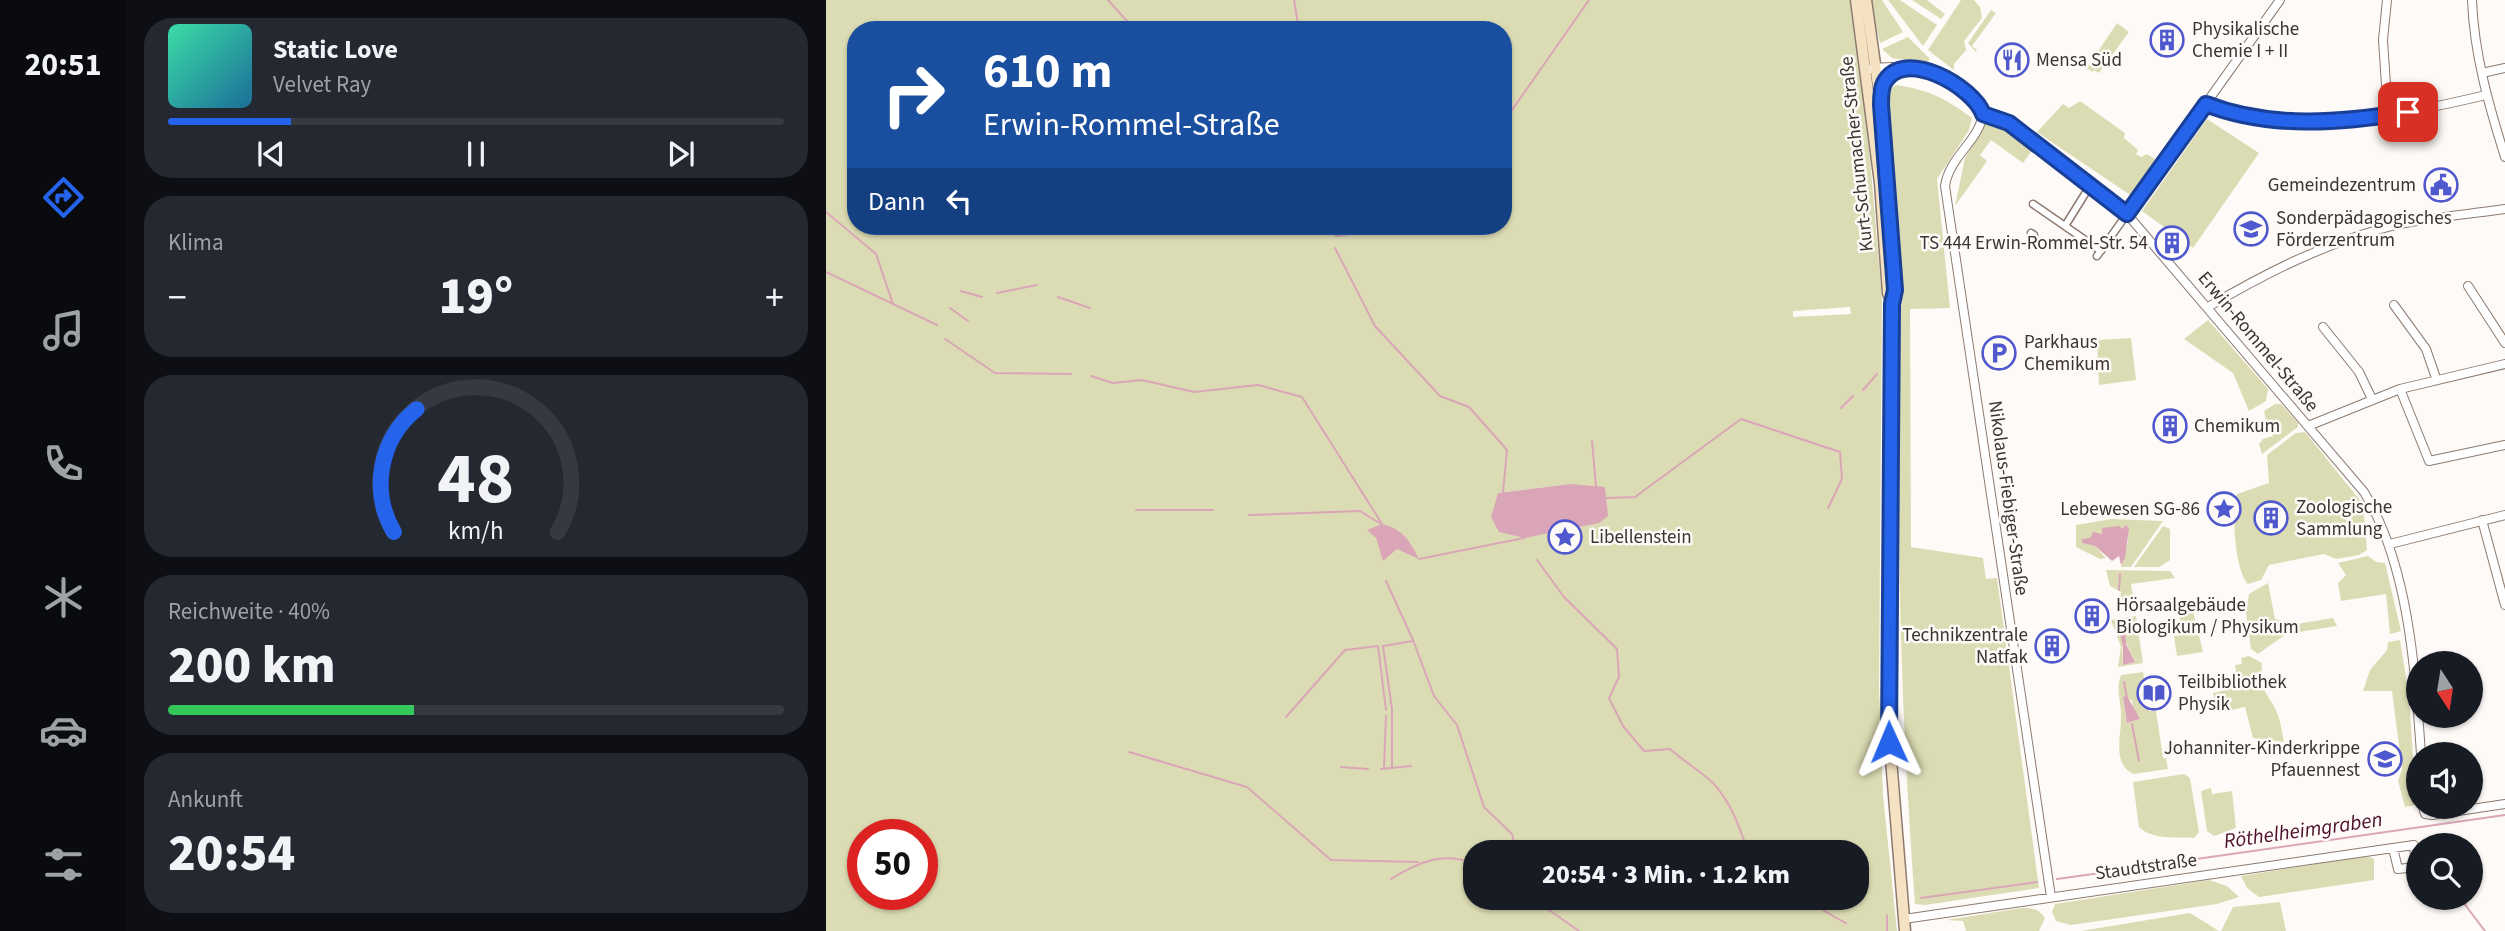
<!DOCTYPE html>
<html lang="de">
<meta charset="utf-8">
<style>
:root{--surface:#171b24;--page:#242831;--text:#f1f3f6;--muted:#9ea1a6;--line:#363941;--accent:#2563eb}
body{margin:0;font-family:"Source Sans 3",sans-serif;background:var(--page);color:var(--text);height:100vh;display:flex;flex-direction:column;font-size:26px;white-space:nowrap}
*{box-sizing:border-box;margin:0}
p{font-size:23px;color:var(--muted)}
.icon{flex:none;width:38px;height:38px;fill:none;stroke:currentColor;stroke-width:2;stroke-linecap:round;stroke-linejoin:round}
.map{position:relative;flex:1;overflow:hidden}
.side{display:flex;flex-direction:column;gap:18px;padding:18px;background:#0d0f14;width:700px}
.side>*{flex:none}
.hud{position:absolute;left:21px;top:21px;width:665px;height:214px;border-radius:28px;box-shadow:0 2px 5px #0004;background:#1a4fa0;color:#fff;overflow:hidden}
.needle{width:46px;rotate:168deg}
.buttons{position:absolute;left:1580px;top:651px;display:grid;gap:14px}
.buttons a{display:grid;place-items:center;width:77px;height:77px;border-radius:50%;background:var(--surface);box-shadow:0 2px 5px #0004;font-size:35px}
.speed{position:absolute;left:21px;top:819px;display:flex;gap:14px;font-size:35px;font-weight:700;text-align:center}
.speed>*{display:grid;place-content:center;width:91px;height:91px;border-radius:50%;background:var(--surface);box-shadow:0 2px 5px #0004;line-height:1}
.speed .limit{border:10px solid #d22;background:#fff;color:#111}
.pin{position:absolute;display:grid;place-items:center;width:60px;height:60px;color:#fff;margin:-30px;border-radius:14px;box-shadow:0 4px 10px #0006}
.me{position:absolute;width:77px;margin:-38px;rotate:359deg;stroke-linejoin:round;filter:drop-shadow(0 0 5px #0008)}
.turn{display:flex;align-items:center;gap:24px;height:147px;padding:0 21px;font-size:32px}
.turn .icon{width:91px;height:91px;stroke-width:2.5}
.turn b{display:block;font-size:49px;line-height:60px}
.then{display:flex;align-items:center;height:66px;padding:0 21px;background:#0003;gap:14px;font-size:26px}
.big{font-size:52px;font-weight:800;line-height:1.1}
.side .widget{flex:1;display:flex;flex-direction:column;justify-content:center;gap:10px;min-width:0;padding:0 24px;border-radius:28px;background:var(--page)}
.side .dial{align-items:center;gap:0}
.dial svg{height:182px;overflow:visible;fill:none;stroke:var(--line);stroke-width:7;stroke-linecap:round;text-anchor:middle}
.dial text{fill:var(--text);stroke:none}
.song{display:flex;align-items:center;gap:21px}
.cover{width:84px;height:84px;border-radius:10px;background:linear-gradient(135deg,hsl(160 70% 55%),hsl(200 70% 35%))}
.played{height:7px;border-radius:4px;background:linear-gradient(90deg,var(--accent) 20%,var(--line) 20%)}
.keys{display:flex;justify-content:space-around;direction:ltr}
.heat{display:flex;justify-content:space-between;align-items:center;font-size:38px;direction:ltr}
.charge{height:10px;border-radius:5px;background:linear-gradient(90deg,#34c759 40%,var(--line) 0)}
.trip{position:absolute;left:637px;top:840px;width:406px;height:70px;border-radius:28px;background:var(--surface);box-shadow:0 2px 5px #0004;font-weight:800;line-height:70px;text-align:center}
main{display:flex;flex:1;min-height:0}
.menu{display:flex;flex-direction:column;width:126px;justify-content:space-around;align-items:center;background:#090b0e;color:var(--muted)}
.menu .icon{width:49px;height:49px}
.menu .current{color:var(--accent)}
.menu b{font-size:32px;color:var(--text)}
.map>svg:first-child{display:block}
.green{fill:#dcdcb4;fill-rule:evenodd}
.water{fill:#daa6b7}
.lines{fill:none;stroke-linecap:round;stroke-linejoin:round}
.stream{stroke:#daa6b7;stroke-width:2}
.pedestrian-casing{stroke:#8d7a70;stroke-width:9}
.minor-casing{stroke:#8d7a70;stroke-width:10}
.secondary-casing{stroke:#8d7a70;stroke-width:13}
.pedestrian{stroke:#fff;stroke-width:6}
.minor{stroke:#fff;stroke-width:8}
.secondary{stroke:#f4e2c2;stroke-width:10}
.route-casing{stroke:#184099;stroke-width:18}
.route{stroke:#2563eb;stroke-width:12}
.labels{text-anchor:middle;dominant-baseline:central;stroke-width:5;stroke-linejoin:round;paint-order:stroke}
.poi-label{font-size:19px;fill:#3c3430;stroke:#fefaf7;text-anchor:start}
.street-label{font-size:19px;fill:#3c3430;stroke:#fefaf7}
.water-label{font-size:21px;font-style:italic;fill:#4d0f2b;stroke:#fefaf7}
</style>
<main>
<nav class="menu">
<b>20:51</b>
<svg class="icon current" aria-label="directions" viewBox="0 0 24 24"><path d="M12 3l9 9-9 9-9-9zM9 14v-3h6M13 9l2 2-2 2"/></svg>
<svg class="icon" aria-label="music" viewBox="0 0 24 24"><path d="M9 18V5l10-2v13"/><circle cx="6" cy="18" r="3"/><circle cx="16" cy="16" r="3"/></svg>
<svg class="icon" aria-label="phone" viewBox="0 0 24 24"><path d="M5 4h4l2 5-3 2q2 4 5 5l2-3 5 2v4C11 20 4 13 5 4z"/></svg>
<svg class="icon" aria-label="climate" viewBox="0 0 24 24"><path d="M12 3v18M4 7l16 10M4 17L20 7"/></svg>
<svg class="icon" aria-label="car" viewBox="0 0 24 24"><path d="M5 17H2v-5l4-1 3-4h7l3 4 3 1v5h-3M9 17h6M6 11h13"/><circle cx="7" cy="17" r="2"/><circle cx="17" cy="17" r="2"/></svg>
<svg class="icon" aria-label="filters" viewBox="0 0 24 24"><path d="M4 7h16M4 17h16"/><circle cx="9" cy="7" r="2"/><circle cx="15" cy="17" r="2"/></svg>
</nav>
<section class="side">
<div class="widget">
<div class="song"><i class="cover"></i><div><b>Static Love</b><p>Velvet Ray</p></div></div>
<div class="played"></div>
<div class="keys"><svg class="icon" aria-label="previous" viewBox="0 0 24 24"><path d="M18 5L8 12l10 7zM5 5v14"/></svg><svg class="icon" aria-label="pause" viewBox="0 0 24 24"><path d="M8 5v14M16 5v14"/></svg><svg class="icon" aria-label="next" viewBox="0 0 24 24"><path d="M6 5l10 7-10 7zM19 5v14"/></svg></div>
</div>
<div class="widget"><p>Klima</p>
<div class="heat"><a>−</a><b class="big">19°</b><a>+</a></div>
</div>
<div class="widget dial"><svg viewBox="0 0 100 80">
<path d="M14 69A42 42 0 1 1 86 69"/>
<path d="M14 69A42 42 0 0 1 24 15" stroke="#2563eb"/>
<text x="50" y="56" font-size="32" font-weight="700">48</text>
<text x="50" y="72" font-size="11">km/h</text>
</svg></div>
<div class="widget"><p>Reichweite · 40%</p><b class="big">200 km</b><div class="charge"></div></div>
<div class="widget"><p>Ankunft</p><b class="big">20:54</b></div>
</section>
<div class="map">
<svg width="1679" height="931" viewBox="0 0 1679 931">
<rect width="100%" height="100%" fill="#fefaf7"/>
<!-- green -->
<path class="green" d="M 0,0 L 1024,0 L 1041,124 L 1056,299 L 1053,687 L 1057,795 L 1071,931 L 0,931 ZM 30,30 L 677,30 L 677,226 L 30,226 ZM 1024,307 L 1025,314 L 967,317 L 967,311 ZM 744,484 L 782,516 L 672,493 ZM 37,835 L 96,835 L 96,894 L 37,894 ZM 649,852 L 1031,852 L 1031,898 L 649,898 Z
M 1043,0 L 1056,0 L 1077,32 L 1054,43 Z
M 1062,0 L 1074,0 L 1111,25 L 1097,46 Z
M 1086,0 L 1101,0 L 1119,14 L 1115,19 Z
M 1135,0 L 1148,0 L 1154,7 L 1156,18 L 1138,41 L 1140,50 L 1128,64 L 1128,70 L 1102,50 Z
M 1165,10 L 1170,13 L 1146,46 L 1151,50 L 1150,52 L 1142,43 Z
M 1291,23 L 1303,32 L 1273,73 L 1268,70 L 1266,72 L 1261,68 Z
M 1082,37 L 1104,59 L 1101,63 L 1066,58 L 1056,49 Z
M 1071,85 C 1105,91 1119,98 1146,118 L 1143,130 L 1111,179 L 1124,308 L 1084,309 L 1085,547 L 1157,558 L 1160,579 L 1171,578 L 1213,888 L 1099,905 L 1089,904 C 1079,770 1073,635 1073,500 C 1072,364 1078,227 1060,91 Z
M 1254,101 L 1299,133 L 1298,138 L 1312,150 L 1310,154 L 1315,157 L 1321,154 L 1330,160 L 1304,195 L 1211,132 L 1237,104 L 1243,108 Z
M 1164,117 L 1208,148 L 1197,163 L 1165,140 L 1154,155 L 1161,161 L 1129,206 L 1139,158 Z
M 1381,119 L 1433,153 L 1367,248 L 1316,211 Z
M 1382,320 L 1442,389 L 1440,401 L 1423,411 L 1407,373 L 1358,339 Z
M 1305,338 L 1310,380 L 1273,385 L 1271,340 Z
M 1449,404 L 1455,404 L 1472,423 L 1472,427 L 1436,454 L 1433,444 L 1437,439 L 1447,436 L 1446,431 L 1442,430 L 1438,411 Z
M 1479,432 L 1537,504 L 1541,550 L 1533,555 L 1510,559 L 1498,554 L 1443,565 L 1435,580 L 1422,584 C 1409,571 1405,512 1411,494 L 1443,483 L 1441,455 L 1470,433 Z
M 1285,519 L 1337,521 L 1305,567 L 1295,567 L 1302,541 L 1299,525 L 1297,529 L 1277,533 L 1256,543 L 1269,546 L 1280,558 L 1274,559 L 1250,547 L 1250,525 Z
M 1337,526 L 1344,529 L 1344,560 L 1333,567 L 1308,567 Z
M 1542,556 L 1550,562 L 1559,563 L 1575,631 L 1564,634 L 1560,594 L 1515,601 L 1512,583 L 1520,575 L 1512,563 Z
M 1280,570 L 1344,571 L 1349,578 L 1305,584 L 1309,609 L 1300,610 L 1302,605 L 1294,600 L 1295,592 L 1284,586 Z
M 1442,583 L 1449,619 L 1471,624 L 1507,618 L 1511,626 L 1460,634 L 1432,654 L 1425,649 L 1420,612 L 1423,594 Z
M 1367,611 L 1377,652 L 1351,656 L 1348,636 L 1356,635 L 1353,613 Z
M 1310,616 L 1317,663 L 1292,667 L 1295,647 L 1285,620 ZM 1299,626 L 1297,636 L 1309,662 L 1297,665 L 1296,638 Z
M 1574,640 L 1583,696 L 1590,805 L 1579,807 L 1572,781 L 1576,769 L 1566,691 L 1537,691 L 1544,670 L 1561,650 L 1562,642 Z
M 1423,656 L 1436,663 C 1433,695 1442,690 1452,715 C 1455,723 1456,733 1458,742 L 1427,738 L 1419,707 L 1401,711 L 1389,706 L 1387,693 L 1396,691 L 1396,686 L 1412,683 L 1409,665 L 1416,664 L 1415,658 Z
M 1317,672 L 1323,711 L 1330,711 L 1337,758 L 1340,758 L 1342,769 L 1308,774 C 1286,765 1295,737 1295,719 C 1296,704 1289,690 1295,675 ZM 1297,698 L 1306,700 L 1308,713 L 1314,719 L 1301,723 Z
M 1358,774 L 1364,778 L 1373,832 L 1368,838 C 1350,837 1326,840 1313,827 L 1307,782 Z
M 1385,788 L 1386,794 L 1406,791 L 1410,828 L 1388,836 L 1381,831 L 1375,791 Z
M 1541,856 L 1548,859 L 1548,880 L 1433,897 L 1421,888 L 1415,876 Z
M 1383,880 L 1401,886 L 1413,897 L 1391,904 L 1245,925 L 1230,921 L 1226,912 L 1229,904 Z
M 1454,902 L 1460,931 L 1395,931 L 1407,907 Z
M 1195,908 C 1207,908 1212,908 1219,918 L 1213,931 L 1140,931 L 1137,921 L 1120,920 Z
M 1364,913 L 1393,931 L 1255,931 Z"/>
<!-- water -->
<path class="water" d="M 744,484 L 779,487 L 782,516 L 773,523 L 699,538 L 673,532 L 665,517 L 672,493 Z
M 556,524 C 577,529 584,541 593,559 L 571,549 L 557,561 L 550,538 L 541,530 Z
M 1299,525 L 1303,528 L 1299,558 L 1295,565 L 1293,556 L 1286,561 L 1269,546 L 1256,543 L 1256,539 L 1264,538 L 1267,532 L 1276,534 L 1276,528 L 1293,526 L 1297,529 Z
M 1296,622 L 1299,626 L 1300,644 L 1309,662 L 1297,665 L 1297,647 L 1292,625 Z
M 1301,696 L 1314,719 L 1301,723 L 1297,697 Z"/>
<g class="lines">
<!-- stream -->
<path class="stream" d="M 282,0 L 309,30
M 468,0 L 473,30
M 677,123 L 763,0
M 0,212 L 50,254 L 67,304
M 510,226 L 510,236 L 576,226
M 509,248 L 549,326 L 614,396 L 643,407 L 681,450 L 677,493
M 0,272 L 111,325
M 135,291 L 156,297
M 171,293 L 211,285
M 232,297 L 264,308
M 124,308 L 142,321
M 119,339 L 169,373 L 245,374
M 265,376 L 287,383 L 316,380 L 368,392 L 432,385 L 476,397 L 556,524
M 1037,390 L 1051,374
M 1015,408 L 1027,396
M 766,441 L 770,486
M 780,498 L 809,497 L 915,419 L 1014,452 L 1016,479 L 1002,508
M 310,510 L 387,510
M 423,515 L 534,511 L 555,524
M 593,559 L 698,538
M 711,560 L 738,597 L 791,649 L 793,677 L 783,698 L 797,726 L 818,751 L 844,749 C 856,760 877,773 887,783 C 905,802 914,828 922,852
M 560,581 L 587,640 L 608,696 L 631,725 L 658,807 L 686,834 L 690,852
M 1293,590 L 1294,574
M 1298,682 L 1301,698
M 460,717 L 519,650 L 552,646 L 560,710
M 1306,724 L 1313,761
M 303,752 L 421,787 L 505,860 L 592,862
M 515,767 L 542,769
M 558,767 L 560,716
M 566,768 L 566,709 L 557,646 L 587,641
M 555,769 L 585,766
M 1321,866 L 1679,815
M 565,879 C 592,862 618,851 649,864
M 1231,879 L 1303,869
M 706,898 L 753,931
M 972,898 C 989,903 1003,915 1020,923
M 1095,898 L 1211,882
M 1634,898 L 1659,931
M 1061,915 L 1061,931"/>
<defs>
<path id="pedestrian" d="M 1207,204 L 1275,251
M 1239,226 L 1262,189
M 1205,233 L 1208,235
M 1271,256 L 1296,221"/>
<path id="minor" d="M 1561,0 L 1557,40 L 1562,115
M 1646,0 C 1648,54 1663,106 1679,157
M 1044,69 C 1078,63 1107,70 1135,90 C 1145,97 1152,101 1157,114
M 1656,73 L 1679,68
M 1056,93 L 1063,75 L 1078,68
M 1380,104 C 1469,138 1571,116 1660,95
M 1157,114 L 1183,123 L 1301,214 L 1538,492 C 1583,566 1589,669 1595,754
M 1157,114 C 1153,141 1123,157 1119,186 L 1225,897
M 1301,214 L 1454,0
M 1642,286 L 1679,343
M 1568,305 L 1600,349 L 1610,378
M 1382,307 C 1440,273 1497,244 1562,227 C 1600,217 1640,215 1679,209
M 1497,327 L 1533,372 L 1546,399
M 1574,389 L 1603,461 L 1679,445
M 1482,426 L 1574,389 L 1679,364
M 1656,520 L 1679,605
M 1564,544 L 1679,515
M 1597,807 L 1599,814 L 1606,815 L 1679,804
M 1078,919 L 1553,850 L 1588,845 L 1590,867 L 1572,869 L 1567,848"/>
<path id="secondary" d="M 1030,0 L 1054,183 L 1062,293 L 1066,304
M 1040,0 L 1060,143 L 1069,290 L 1066,304 L 1062,722 L 1079,931"/>
</defs>
<!-- pedestrian casing -->
<use href="#pedestrian" class="pedestrian-casing"/>
<!-- minor casing -->
<use href="#minor" class="minor-casing"/>
<!-- secondary casing -->
<use href="#secondary" class="secondary-casing"/>
<!-- pedestrian -->
<use href="#pedestrian" class="pedestrian"/>
<!-- minor -->
<use href="#minor" class="minor"/>
<!-- secondary -->
<use href="#secondary" class="secondary"/>
</g>
<g class="lines">
<defs>
<path id="route" d="M 1063,742 L 1066,304 L 1069,290 L 1055,105 C 1055,98 1055,89 1058,83 C 1077,46 1148,87 1157,114 L 1183,123 L 1301,214 L 1380,104 C 1444,129 1515,123 1582,112"/>
</defs>
<!-- route casing -->
<use href="#route" class="route-casing"/>
<!-- route -->
<use href="#route" class="route"/>
</g>
<!-- icons -->
<defs>
<symbol id="building-ring" viewBox="-11 -11 22 22"><circle r="9.5" fill="#fefaf7" stroke="#5058ce" stroke-width="1.5"/><path d="M-4-6H4V6H1V3H-1V6H-4ZM-2.5-4.3h1.7v1.8h-1.7ZM.8-4.3h1.7v1.8H.8ZM-2.5-1h1.7V.8h-1.7ZM.8-1h1.7V.8H.8Z" fill="#5058ce"/></symbol>
<symbol id="restaurant-ring" viewBox="-11 -11 22 22"><circle r="9.5" fill="#fefaf7" stroke="#5058ce" stroke-width="1.5"/><path d="M-5-6h1v4h1v-4h1v4h1v-4h1v5L-1.5 .5V6h-2V.5L-5-1ZM5-6V6H3V1.5H1.5Q1.5-4 5-6Z" fill="#5058ce"/></symbol>
<symbol id="civic-ring" viewBox="-11 -11 22 22"><circle r="9.5" fill="#fefaf7" stroke="#5058ce" stroke-width="1.5"/><path d="M-.6-6.5H3V-4.5H.6V-3L4-1V1h2V6H-6V1h2V-1L-.6-3ZM-1.2 2.5V6h2.4V2.5Z" fill="#5058ce"/></symbol>
<symbol id="school-ring" viewBox="-11 -11 22 22"><circle r="9.5" fill="#fefaf7" stroke="#5058ce" stroke-width="1.5"/><path d="M0-5L7-2L0 1L-7-2ZM-4 1L0 2.5L4 1V4Q0 6-4 4Z" fill="#5058ce"/></symbol>
<symbol id="parking-ring" viewBox="-11 -11 22 22"><circle r="9.5" fill="#fefaf7" stroke="#5058ce" stroke-width="1.5"/><path d="M-3.5-5.5H1a3.5 3.5 0 0 1 0 7H-1V5.5H-3.5ZM-1-3.4V-.6H.8a1.4 1.4 0 0 0 0-2.8Z" fill="#5058ce"/></symbol>
<symbol id="sight-ring" viewBox="-11 -11 22 22"><circle r="9.5" fill="#fefaf7" stroke="#5058ce" stroke-width="1.5"/><path d="M0-6L1.8-2.2L6-1.7L2.9 1.2L3.7 5.4L0 3.3L-3.7 5.4L-2.9 1.2L-6-1.7L-1.8-2.2Z" fill="#5058ce"/></symbol>
<symbol id="library-ring" viewBox="-11 -11 22 22"><circle r="9.5" fill="#fefaf7" stroke="#5058ce" stroke-width="1.5"/><path d="M-6-4Q-3-5.5-.7-3.5V5Q-3 3-6 4ZM6-4Q3-5.5 .7-3.5V5Q3 3 6 4Z" fill="#5058ce"/></symbol>
</defs>
<g fill-rule="evenodd">
<use href="#building-ring" x="1322" y="21" width="38" height="38"/>
<use href="#restaurant-ring" x="1167" y="41" width="38" height="38"/>
<use href="#civic-ring" x="1596" y="166" width="38" height="38"/>
<use href="#school-ring" x="1406" y="210" width="38" height="38"/>
<use href="#building-ring" x="1327" y="224" width="38" height="38"/>
<use href="#parking-ring" x="1154" y="334" width="38" height="38"/>
<use href="#building-ring" x="1325" y="407" width="38" height="38"/>
<use href="#sight-ring" x="1379" y="490" width="38" height="38"/>
<use href="#building-ring" x="1426" y="499" width="38" height="38"/>
<use href="#sight-ring" x="720" y="518" width="38" height="38"/>
<use href="#building-ring" x="1247" y="597" width="38" height="38"/>
<use href="#building-ring" x="1207" y="627" width="38" height="38"/>
<use href="#library-ring" x="1309" y="674" width="38" height="38"/>
<use href="#school-ring" x="1540" y="740" width="38" height="38"/>
</g>
<g class="labels">
<!-- poi labels -->
<g class="poi-label">
<text x="1366" y="29">Physikalische<tspan x="1366" dy="22">Chemie I + II</tspan></text>
<text x="1210" y="60">Mensa Süd</text>
<text x="1590" y="185" text-anchor="end">Gemeindezentrum</text>
<text x="1450" y="218">Sonderpädagogisches<tspan x="1450" dy="22">Förderzentrum</tspan></text>
<text x="1322" y="243" text-anchor="end">TS 444 Erwin-Rommel-Str. 54</text>
<text x="1198" y="342">Parkhaus<tspan x="1198" dy="22">Chemikum</tspan></text>
<text x="1368" y="426">Chemikum</text>
<text x="1470" y="507">Zoologische<tspan x="1470" dy="22">Sammlung</tspan></text>
<text x="1374" y="509" text-anchor="end">Lebewesen SG-86</text>
<text x="764" y="537">Libellenstein</text>
<text x="1290" y="605">Hörsaalgebäude<tspan x="1290" dy="22">Biologikum / Physikum</tspan></text>
<text x="1202" y="635" text-anchor="end">Technikzentrale<tspan x="1202" dy="22">Natfak</tspan></text>
<text x="1352" y="682">Teilbibliothek<tspan x="1352" dy="22">Physik</tspan></text>
<text x="1534" y="748" text-anchor="end">Johanniter-Kinderkrippe<tspan x="1534" dy="22">Pfauennest</tspan></text>
</g>
<!-- street labels -->
<g class="street-label">
<text transform="translate(1031 154) rotate(-96)">Kurt-Schumacher-Straße</text>
<text transform="translate(1432 342) rotate(50)">Erwin-Rommel-Straße</text>
<text transform="translate(1182 498) rotate(82)">Nikolaus-Fiebiger-Straße</text>
<text transform="translate(1320 867) rotate(-8)">Staudtstraße</text>
</g>
<!-- water labels -->
<g class="water-label">
<text transform="translate(1477 830) rotate(-8)">Röthelheimgraben</text>
</g>
</g>
</svg>
<div class="buttons">
<a><svg class="needle" viewBox="-14 -14 28 28"><path d="M0-13l5 13h-10z" fill="#e53935"/><path d="M0 13l5-13h-10z" fill="#9ea1a6"/></svg></a>
<a><svg class="icon" aria-label="sound" viewBox="0 0 24 24"><path d="M4 9h4l5-4v14l-5-4H4zM17 9q2 3 0 6"/></svg></a>
<a><svg class="icon" aria-label="search" viewBox="0 0 24 24"><circle cx="10" cy="10" r="6"/><path d="M15 15l6 6"/></svg></a>
</div>
<div class="speed"><div class="limit">50</div></div>
<div class="pin" style="left:1582px;top:112px;background:#d93025"><svg class="icon" aria-label="arrive" viewBox="0 0 24 24"><path d="M6 21V4h12l-3 4 3 4H6"/></svg></div>
<svg class="me" style="left:1063px;top:742px" viewBox="-20 -20 40 40"><path d="M0-17L14 15 0 8-14 15z" fill="#2563eb" stroke="#fff" stroke-width="4"/></svg>
<div class="trip">20:54 · 3 Min. · 1.2 km</div>
<div class="hud">
<div class="turn"><svg class="icon" aria-label="right" viewBox="0 0 24 24"><path d="M7 20v-9h11M14 6l5 5-5 5"/></svg><div><b>610 m</b>Erwin-Rommel-Straße</div></div>
<div class="then">Dann<svg class="icon" aria-label="left" viewBox="0 0 24 24"><path d="M17 20v-9H6M10 6l-5 5 5 5"/></svg></div>
</div>
</div>
</main>
